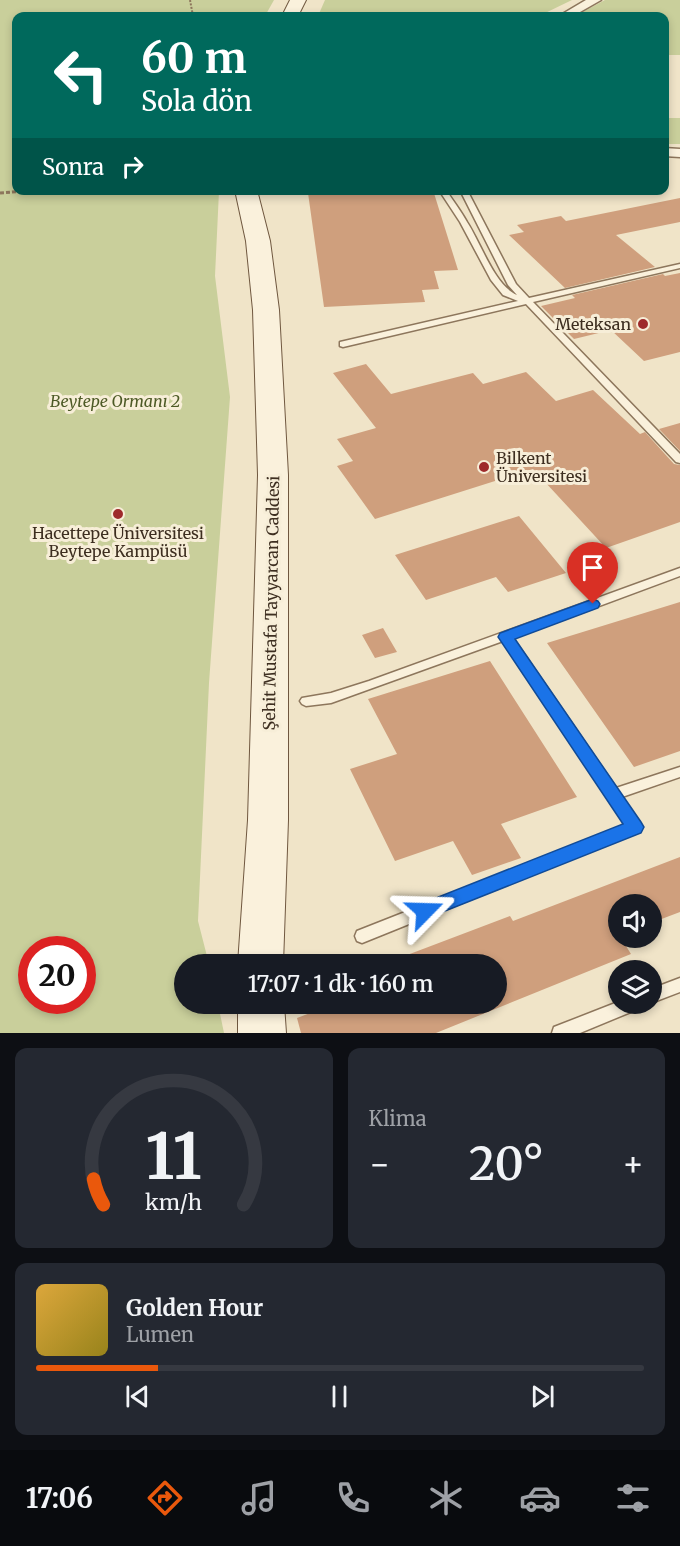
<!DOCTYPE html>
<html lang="tr">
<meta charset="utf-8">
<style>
:root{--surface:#171b24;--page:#242831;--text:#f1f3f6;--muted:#9ea1a6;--line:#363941;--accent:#ea580c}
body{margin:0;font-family:Merriweather,serif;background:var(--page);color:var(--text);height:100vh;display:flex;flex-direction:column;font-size:22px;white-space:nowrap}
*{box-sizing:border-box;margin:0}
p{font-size:20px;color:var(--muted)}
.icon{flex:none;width:33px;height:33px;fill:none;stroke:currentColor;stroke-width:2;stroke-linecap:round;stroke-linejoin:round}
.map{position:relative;height:1033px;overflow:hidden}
.sheet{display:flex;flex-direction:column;gap:15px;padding:15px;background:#0d0f14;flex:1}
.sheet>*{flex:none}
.banner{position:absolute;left:12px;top:12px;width:657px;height:183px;border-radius:12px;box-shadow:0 3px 9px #0003;background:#00695c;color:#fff;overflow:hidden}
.tools{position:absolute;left:608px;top:894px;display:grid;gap:12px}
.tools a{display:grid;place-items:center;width:54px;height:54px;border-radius:50%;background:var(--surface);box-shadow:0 3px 9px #0003;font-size:30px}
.speed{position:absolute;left:18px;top:936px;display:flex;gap:12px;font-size:30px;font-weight:700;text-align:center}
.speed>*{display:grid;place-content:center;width:78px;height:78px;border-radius:50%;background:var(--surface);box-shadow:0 3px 9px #0003;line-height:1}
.speed .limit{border:9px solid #d22;background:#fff;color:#111}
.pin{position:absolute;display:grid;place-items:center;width:51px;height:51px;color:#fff;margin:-62px -26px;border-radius:50% 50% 50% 0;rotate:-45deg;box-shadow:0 0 6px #0007}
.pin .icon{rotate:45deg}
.me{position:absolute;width:66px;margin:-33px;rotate:68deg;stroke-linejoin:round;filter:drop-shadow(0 0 4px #0008)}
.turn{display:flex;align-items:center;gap:21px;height:126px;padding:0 30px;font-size:27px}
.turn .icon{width:78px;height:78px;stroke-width:2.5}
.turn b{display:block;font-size:42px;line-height:51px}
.then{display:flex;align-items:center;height:57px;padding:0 30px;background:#0003;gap:12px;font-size:22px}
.big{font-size:45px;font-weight:600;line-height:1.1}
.sheet .tile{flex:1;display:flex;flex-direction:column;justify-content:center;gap:9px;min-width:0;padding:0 21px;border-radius:12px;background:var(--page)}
.sheet .dial{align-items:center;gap:0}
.dial svg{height:156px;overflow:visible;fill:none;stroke:var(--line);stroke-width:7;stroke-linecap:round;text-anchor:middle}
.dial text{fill:var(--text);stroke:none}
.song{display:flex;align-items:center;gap:18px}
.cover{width:72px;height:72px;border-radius:9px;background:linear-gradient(135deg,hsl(40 70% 55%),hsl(50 70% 35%))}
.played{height:6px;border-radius:3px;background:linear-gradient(90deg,var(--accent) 20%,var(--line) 20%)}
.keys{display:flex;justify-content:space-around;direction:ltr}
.heat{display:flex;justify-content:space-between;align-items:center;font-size:33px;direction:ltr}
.sheet .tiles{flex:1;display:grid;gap:15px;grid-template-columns:1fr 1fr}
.tile:last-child{grid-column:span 2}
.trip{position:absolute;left:174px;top:954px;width:333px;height:60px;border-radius:30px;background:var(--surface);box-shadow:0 3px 9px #0003;font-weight:600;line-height:60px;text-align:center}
.menu{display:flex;height:96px;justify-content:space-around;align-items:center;background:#090b0e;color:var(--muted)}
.menu .icon{width:42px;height:42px}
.menu .on{color:var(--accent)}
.menu b{font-size:27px;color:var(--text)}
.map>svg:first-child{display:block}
.green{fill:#c9cf9b;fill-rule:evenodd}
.building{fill:#cf9f7d}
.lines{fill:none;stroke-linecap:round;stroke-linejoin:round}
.lane-casing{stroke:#8d765c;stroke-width:3}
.street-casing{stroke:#8d765c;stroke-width:3}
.secondary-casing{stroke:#6f573f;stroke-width:2}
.path-far1{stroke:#8d765c;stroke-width:2;stroke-dasharray:2 1.5;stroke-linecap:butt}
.path{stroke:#8d765c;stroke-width:3;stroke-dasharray:4 2;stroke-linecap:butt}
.lane{fill:#faf1dc;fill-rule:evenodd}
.street{fill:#faf1dc;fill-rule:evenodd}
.secondary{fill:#faf1dc;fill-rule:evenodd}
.route{fill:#1a73e8;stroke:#114b97;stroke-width:1.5}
.poi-dot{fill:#9e2a2b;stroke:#f7eed8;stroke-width:2}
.labels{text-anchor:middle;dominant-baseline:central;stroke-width:6;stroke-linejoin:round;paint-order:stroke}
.poi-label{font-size:16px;fill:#3d2e20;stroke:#f7eed8;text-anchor:end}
.park-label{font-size:16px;font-style:italic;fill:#4d5a26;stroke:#f7eed8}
.street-label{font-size:16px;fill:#3d2e20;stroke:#f7eed8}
</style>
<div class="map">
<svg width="680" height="1033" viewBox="0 0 680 1033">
<rect width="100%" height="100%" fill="#f0e4c8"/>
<!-- green -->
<path class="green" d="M 0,0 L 274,0 L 265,16 L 16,16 L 16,190 L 219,191 L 215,276 L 230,397 L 209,683 L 198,921 L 209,964 L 184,964 L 184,1004 L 218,1004 L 224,1033 L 0,1033 ZM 32,950 L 82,950 L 82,1000 L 32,1000 Z
M 325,0 L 572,0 L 539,16 L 318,16 Z
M 605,0 L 680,0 L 680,55 L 665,55 L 664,16 L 575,16 Z
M 664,118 L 680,118 L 680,144 L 665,144 Z"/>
<!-- building -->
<path class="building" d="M 324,190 L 433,190 L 458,270 L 434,271 L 439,289 L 422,290 L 425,302 L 324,307 L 308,193 L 325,193 Z
M 680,198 L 680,222 L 616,235 L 655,267 L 565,288 L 509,235 L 524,232 L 517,225 L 561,216 L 566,221 Z
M 680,273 L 680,352 L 644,361 L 611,330 L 574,339 L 541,306 L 575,298 L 572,295 L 663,274 L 665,276 Z
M 366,364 L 391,394 L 473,373 L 483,384 L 526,372 L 556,401 L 593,390 L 640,434 L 645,432 L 674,464 L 680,465 L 680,522 L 606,548 L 533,469 L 375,519 L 337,466 L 353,461 L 337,439 L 376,428 L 333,373 Z
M 680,423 L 680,451 L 659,429 Z
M 519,516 L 566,573 L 508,592 L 496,577 L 426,600 L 395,555 Z
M 680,602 L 680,751 L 634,767 L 547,643 Z
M 383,628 L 397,652 L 375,658 L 362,635 Z
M 490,661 L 577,797 L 501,824 L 521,858 L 472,875 L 453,841 L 395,861 L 350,769 L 397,754 L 368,699 Z
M 680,857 L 680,912 L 651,923 L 651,904 L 618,904 L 618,938 L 621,938 L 631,954 L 436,1033 L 301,1033 L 297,1018 L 334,1004 L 496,1004 L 496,964 L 386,963 L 510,916 L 513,921 Z"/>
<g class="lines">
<defs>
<path id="lane" d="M 439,190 L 446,190 C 453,201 461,211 467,222 C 481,243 494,285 517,295 L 508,285 L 460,190 L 467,190 L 516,284 L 529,298 L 680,264 L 680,268 L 533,302 L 680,454 L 680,463 L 676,462 L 526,304 L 343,347 L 340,346 L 340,342 L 518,301 L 503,295 L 491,280 L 460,222 Z
M 680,568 L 680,576 L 513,638 L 616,788 L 680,767 L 680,777 L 622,797 L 640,823 L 642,827 L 640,831 L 362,943 L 357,941 L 355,936 L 357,931 L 626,825 L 503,641 L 331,703 L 306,706 L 302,704 L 300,701 L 302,698 L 331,693 L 369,681 Z
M 680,978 L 680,992 L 651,1003 L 651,989 Z
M 618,1002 L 641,1004 L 638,1009 L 580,1033 L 552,1033 L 554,1027 Z"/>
<path id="street" d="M 586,0 L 601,0 L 573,16 L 559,16 Z
M 664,148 L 680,149 L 680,157 L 664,156 Z"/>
<path id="secondary" d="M 290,0 L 306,0 L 298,16 L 282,16 Z
M 235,190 L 257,190 L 270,241 L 279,310 L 288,475 L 288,820 L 283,964 L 238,964 L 248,820 L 258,475 L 253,310 L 246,241 Z
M 238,1004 L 284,1004 L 286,1033 L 238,1033 Z"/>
</defs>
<!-- lane casing -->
<use href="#lane" class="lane-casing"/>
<!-- street casing -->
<use href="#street" class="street-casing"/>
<!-- secondary casing -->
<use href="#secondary" class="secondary-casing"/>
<!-- path-far1 -->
<path class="path-far1" d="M 190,0 L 193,16"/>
<!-- path -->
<path class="path" d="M 0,193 L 39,190"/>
<!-- lane -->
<use href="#lane" class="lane"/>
<!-- street -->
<use href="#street" class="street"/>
<!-- secondary -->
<use href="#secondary" class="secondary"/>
</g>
<!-- route -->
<path class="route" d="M 593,599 L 598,601 L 600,604 L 598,608 L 515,639 L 641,822 L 644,827 L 641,833 L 425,919 L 418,917 L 415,911 L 418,905 L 623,824 L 498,637 L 500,633 Z"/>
<!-- markers -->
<g class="poi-dot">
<circle cx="643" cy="324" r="6"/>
<circle cx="484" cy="467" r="6"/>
<circle cx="118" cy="514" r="6"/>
</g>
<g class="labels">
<!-- poi labels -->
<g class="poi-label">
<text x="631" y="324">Meteksan</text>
<text x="496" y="458" text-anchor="start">Bilkent<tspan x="496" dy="18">Üniversitesi</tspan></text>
<text x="118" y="533" text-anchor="middle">Hacettepe Üniversitesi<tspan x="118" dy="18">Beytepe Kampüsü</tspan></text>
</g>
<!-- park labels -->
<g class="park-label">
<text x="115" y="401">Beytepe Ormanı 2</text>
</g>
<!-- street labels -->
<g class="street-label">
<text transform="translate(271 603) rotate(-89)">Şehit Mustafa Tayyarcan Caddesi</text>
</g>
</g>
</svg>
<div class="tools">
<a><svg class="icon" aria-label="sound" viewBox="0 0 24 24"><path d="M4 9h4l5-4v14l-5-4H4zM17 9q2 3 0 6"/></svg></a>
<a><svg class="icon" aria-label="layers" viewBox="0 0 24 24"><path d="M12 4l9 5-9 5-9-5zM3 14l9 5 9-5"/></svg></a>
</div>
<div class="speed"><div class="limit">20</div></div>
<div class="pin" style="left:593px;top:604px;background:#d93025"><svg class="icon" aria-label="arrive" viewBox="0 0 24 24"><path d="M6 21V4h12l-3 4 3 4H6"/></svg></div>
<svg class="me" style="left:425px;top:911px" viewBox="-20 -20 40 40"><path d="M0-17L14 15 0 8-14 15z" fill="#1a73e8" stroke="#fff" stroke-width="4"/></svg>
<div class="trip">17:07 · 1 dk · 160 m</div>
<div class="banner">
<div class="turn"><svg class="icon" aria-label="left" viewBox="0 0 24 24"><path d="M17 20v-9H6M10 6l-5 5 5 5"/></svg><div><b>60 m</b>Sola dön</div></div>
<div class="then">Sonra<svg class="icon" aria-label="right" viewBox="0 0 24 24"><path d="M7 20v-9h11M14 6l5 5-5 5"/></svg></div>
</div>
</div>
<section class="sheet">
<div class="tiles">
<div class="tile dial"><svg viewBox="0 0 100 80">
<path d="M14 69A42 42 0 1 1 86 69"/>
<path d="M14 69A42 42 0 0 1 9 56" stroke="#ea580c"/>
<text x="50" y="56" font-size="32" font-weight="700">11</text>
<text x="50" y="72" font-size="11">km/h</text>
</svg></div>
<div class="tile"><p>Klima</p>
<div class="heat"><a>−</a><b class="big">20°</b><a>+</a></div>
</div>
<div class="tile">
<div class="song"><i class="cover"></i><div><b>Golden Hour</b><p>Lumen</p></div></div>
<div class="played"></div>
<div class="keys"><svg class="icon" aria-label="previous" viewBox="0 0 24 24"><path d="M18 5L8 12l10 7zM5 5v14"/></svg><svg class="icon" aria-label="pause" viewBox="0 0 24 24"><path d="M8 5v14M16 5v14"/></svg><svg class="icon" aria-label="next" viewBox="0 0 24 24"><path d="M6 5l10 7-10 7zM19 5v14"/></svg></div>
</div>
</div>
</section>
<nav class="menu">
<b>17:06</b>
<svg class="icon on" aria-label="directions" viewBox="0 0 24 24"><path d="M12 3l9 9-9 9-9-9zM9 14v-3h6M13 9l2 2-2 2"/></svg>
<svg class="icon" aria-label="music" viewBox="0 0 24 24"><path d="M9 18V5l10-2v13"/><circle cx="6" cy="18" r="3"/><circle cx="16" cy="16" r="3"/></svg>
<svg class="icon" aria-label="phone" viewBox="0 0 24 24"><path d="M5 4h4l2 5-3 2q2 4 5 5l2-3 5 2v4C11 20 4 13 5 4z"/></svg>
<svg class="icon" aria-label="climate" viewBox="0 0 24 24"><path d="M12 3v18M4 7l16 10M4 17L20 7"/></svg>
<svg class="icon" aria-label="car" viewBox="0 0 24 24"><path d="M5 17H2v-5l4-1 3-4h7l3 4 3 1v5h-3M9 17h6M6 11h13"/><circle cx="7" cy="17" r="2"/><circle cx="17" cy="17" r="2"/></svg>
<svg class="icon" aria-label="filters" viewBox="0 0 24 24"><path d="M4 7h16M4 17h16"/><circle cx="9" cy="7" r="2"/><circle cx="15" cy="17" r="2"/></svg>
</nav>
